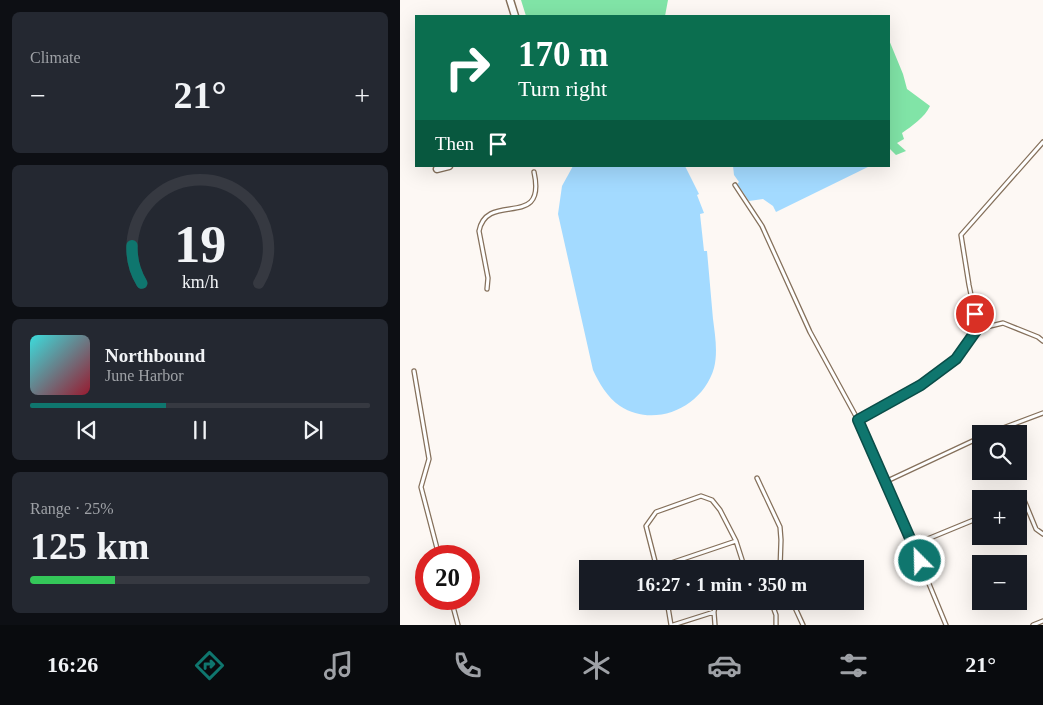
<!DOCTYPE html>
<meta charset="utf-8">
<style>
:root{--surface:#171b24;--page:#242831;--text:#f1f3f6;--muted:#9ea1a6;--line:#363941;--accent:#0f766e}
body{margin:0;font-family:Georgia,serif;background:var(--page);color:var(--text);height:100vh;display:flex;flex-direction:column;font-size:19px;white-space:nowrap}
*{box-sizing:border-box;margin:0}
p{font-size:16px;color:var(--muted)}
.icon{flex:none;width:28px;height:28px;fill:none;stroke:currentColor;stroke-width:2;stroke-linecap:round;stroke-linejoin:round}
.map{position:relative;flex:1;overflow:hidden}
.details{display:flex;flex-direction:column;gap:12px;padding:12px;background:#0d0f14;width:400px}
.details>*{flex:none}
.top-card{position:absolute;left:15px;top:15px;width:475px;height:152px;border-radius:0px;box-shadow:0 5px 20px #0002;background:#0b6e4f;color:#fff;overflow:hidden}
.tools{position:absolute;left:572px;top:425px;display:grid;gap:10px}
.tools a{display:grid;place-items:center;width:55px;height:55px;border-radius:0px;background:var(--surface);box-shadow:0 5px 20px #0002;font-size:25px}
.speed{position:absolute;left:15px;top:545px;display:flex;gap:10px;font-size:25px;font-weight:700;text-align:center}
.speed>*{display:grid;place-content:center;width:65px;height:65px;border-radius:50%;background:var(--surface);box-shadow:0 5px 20px #0002;line-height:1}
.speed .limit{border:8px solid #d22;background:#fff;color:#111}
.pin{position:absolute;display:grid;place-items:center;width:42px;height:42px;color:#fff;margin:-21px;border:2px solid #fff;border-radius:50%;box-shadow:0 1px 5px #0007}
.me{position:absolute;width:55px;margin:-28px;rotate:337deg;stroke-linejoin:round;filter:drop-shadow(0 0 4px #0008)}
.turn{display:flex;align-items:center;gap:18px;height:105px;padding:0 20px;font-size:22px}
.turn .icon{width:65px;height:65px;stroke-width:2.5}
.turn b{display:block;font-size:35px;line-height:42px}
.then{display:flex;align-items:center;height:48px;padding:0 20px;background:#0003;gap:10px;font-size:19px}
.big{font-size:38px;font-weight:600;line-height:1.1}
.details .card{flex:1;display:flex;flex-direction:column;justify-content:center;gap:8px;min-width:0;padding:0 18px;border-radius:8px;background:var(--page)}
.details .dial{align-items:center;gap:0}
.dial svg{height:130px;overflow:visible;fill:none;stroke:var(--line);stroke-width:7;stroke-linecap:round;text-anchor:middle}
.dial text{fill:var(--text);stroke:none}
.song{display:flex;align-items:center;gap:15px}
.cover{width:60px;height:60px;border-radius:8px;background:linear-gradient(135deg,hsl(180 70% 55%),hsl(350 70% 35%))}
.played{height:5px;border-radius:2px;background:linear-gradient(90deg,var(--accent) 40%,var(--line) 40%)}
.keys{display:flex;justify-content:space-around;direction:ltr}
.heat{display:flex;justify-content:space-between;align-items:center;font-size:28px;direction:ltr}
.charge{height:8px;border-radius:4px;background:linear-gradient(90deg,#34c759 25%,var(--line) 0)}
.trip{position:absolute;left:179px;top:560px;width:285px;height:50px;border-radius:0px;background:var(--surface);box-shadow:0 5px 20px #0002;font-weight:600;line-height:50px;text-align:center}
.tab-bar{display:flex;height:80px;justify-content:space-around;align-items:center;background:#090b0e;color:var(--muted)}
.tab-bar .icon{width:35px;height:35px}
.tab-bar .selected{color:var(--accent)}
.tab-bar b{font-size:22px;color:var(--text)}
main{display:flex;flex:1;min-height:0}
.map>svg:first-child{display:block}
.forest{fill:#81e4a7}
.water{fill:#a3daff}
.lines{fill:none;stroke-linecap:round;stroke-linejoin:round}
.lane-casing{stroke:#85705b;stroke-width:5.5}
.street-casing{stroke:#85705b;stroke-width:9}
.lane{stroke:#fff;stroke-width:3}
.street{stroke:#fff;stroke-width:6}
.route-casing{stroke:#0a4d48;stroke-width:12}
.route{stroke:#0f766e;stroke-width:9}
</style>
<main>
<section class="details">
<div class="card"><p>Climate</p>
<div class="heat"><a>−</a><b class="big">21°</b><a>+</a></div>
</div>
<div class="card dial"><svg viewBox="0 0 100 80">
<path d="M14 69A42 42 0 1 1 86 69"/>
<path d="M14 69A42 42 0 0 1 8 46" stroke="#0f766e"/>
<text x="50" y="56" font-size="32" font-weight="700">19</text>
<text x="50" y="72" font-size="11">km/h</text>
</svg></div>
<div class="card">
<div class="song"><i class="cover"></i><div><b>Northbound</b><p>June Harbor</p></div></div>
<div class="played"></div>
<div class="keys"><svg class="icon" aria-label="previous" viewBox="0 0 24 24"><path d="M18 5L8 12l10 7zM5 5v14"/></svg><svg class="icon" aria-label="pause" viewBox="0 0 24 24"><path d="M8 5v14M16 5v14"/></svg><svg class="icon" aria-label="next" viewBox="0 0 24 24"><path d="M6 5l10 7-10 7zM19 5v14"/></svg></div>
</div>
<div class="card"><p>Range · 25%</p><b class="big">125 km</b><div class="charge"></div></div>
</section>
<div class="map">
<svg width="643" height="625" viewBox="0 0 643 625">
<rect width="100%" height="100%" fill="#fdf8f4"/>
<!-- forest -->
<path class="forest" d="M 121,0 L 268,0 L 265,16 L 126,16 Z
M 489,40 L 503,74 L 507,89 L 530,106 C 525,117 512,126 502,133 L 504,139 L 497,143 L 506,151 L 496,155 L 489,148 Z"/>
<!-- water -->
<path class="water" d="M 173,166 L 285,166 L 299,194 L 297,195 L 304,213 L 300,214 L 304,251 L 307,251 C 309,273 311,296 313,319 C 315,335 318,352 314,368 C 303,407 255,429 220,406 C 207,397 199,383 193,370 L 158,214 L 162,186 Z
M 333,166 L 470,166 L 376,212 L 373,206 L 363,199 L 349,201 L 337,184 L 339,182 L 334,175 Z"/>
<g class="lines">
<defs>
<path id="lane" d="M 335,185 L 362,226 L 410,332 L 458,420 L 521,385 L 556,359 L 578,329 L 603,323 L 638,337 L 643,341
M 87,289 L 88,278 L 79,231 C 87,190 147,231 134,172
M 578,329 L 569,285 L 561,235 L 643,142
M 14,371 L 29,459 L 21,487 L 39,556
M 458,420 L 513,545 L 546,625
M 587,434 L 643,413
M 357,478 L 380,527 L 381,540 L 380,569
M 485,482 L 581,437
M 619,502 L 624,500 L 636,529 L 643,534
M 513,545 L 581,517
M 256,568 L 336,541
M 257,569 L 246,526 L 256,512 L 301,496 L 312,500 L 320,510 L 336,541 L 345,569
M 51,599 L 58,625
M 267,601 L 271,625
M 371,601 L 376,615 L 376,625
M 392,601 L 403,625
M 273,625 L 314,612
M 315,625 L 314,612 L 316,601
M 633,625 L 643,621"/>
<path id="street" d="M 110,0 L 115,16
M 37,169 L 49,166"/>
</defs>
<!-- lane casing -->
<use href="#lane" class="lane-casing"/>
<!-- street casing -->
<use href="#street" class="street-casing"/>
<!-- lane -->
<use href="#lane" class="lane"/>
<!-- street -->
<use href="#street" class="street"/>
</g>
<g class="lines">
<defs>
<path id="route" d="M 520,561 L 458,420 L 521,385 L 556,359 L 578,328 L 575,314"/>
</defs>
<!-- route casing -->
<use href="#route" class="route-casing"/>
<!-- route -->
<use href="#route" class="route"/>
</g>
</svg>
<div class="tools">
<a><svg class="icon" aria-label="search" viewBox="0 0 24 24"><circle cx="10" cy="10" r="6"/><path d="M15 15l6 6"/></svg></a>
<a>+</a>
<a>−</a>
</div>
<div class="speed"><div class="limit">20</div></div>
<div class="pin" style="left:575px;top:314px;background:#d93025"><svg class="icon" aria-label="arrive" viewBox="0 0 24 24"><path d="M6 21V4h12l-3 4 3 4H6"/></svg></div>
<svg class="me" style="left:520px;top:561px" viewBox="-20 -20 40 40"><circle r="17" fill="#0f766e" stroke="#fff" stroke-width="3"/><path d="M0-11L8 9 0 5-8 9z" fill="#fff"/></svg>
<div class="trip">16:27 · 1 min · 350 m</div>
<div class="top-card">
<div class="turn"><svg class="icon" aria-label="right" viewBox="0 0 24 24"><path d="M7 20v-9h11M14 6l5 5-5 5"/></svg><div><b>170 m</b>Turn right</div></div>
<div class="then">Then<svg class="icon" aria-label="arrive" viewBox="0 0 24 24"><path d="M6 21V4h12l-3 4 3 4H6"/></svg></div>
</div>
</div>
</main>
<nav class="tab-bar">
<b>16:26</b>
<svg class="icon selected" aria-label="directions" viewBox="0 0 24 24"><path d="M12 3l9 9-9 9-9-9zM9 14v-3h6M13 9l2 2-2 2"/></svg>
<svg class="icon" aria-label="music" viewBox="0 0 24 24"><path d="M9 18V5l10-2v13"/><circle cx="6" cy="18" r="3"/><circle cx="16" cy="16" r="3"/></svg>
<svg class="icon" aria-label="phone" viewBox="0 0 24 24"><path d="M5 4h4l2 5-3 2q2 4 5 5l2-3 5 2v4C11 20 4 13 5 4z"/></svg>
<svg class="icon" aria-label="climate" viewBox="0 0 24 24"><path d="M12 3v18M4 7l16 10M4 17L20 7"/></svg>
<svg class="icon" aria-label="car" viewBox="0 0 24 24"><path d="M5 17H2v-5l4-1 3-4h7l3 4 3 1v5h-3M9 17h6M6 11h13"/><circle cx="7" cy="17" r="2"/><circle cx="17" cy="17" r="2"/></svg>
<svg class="icon" aria-label="filters" viewBox="0 0 24 24"><path d="M4 7h16M4 17h16"/><circle cx="9" cy="7" r="2"/><circle cx="15" cy="17" r="2"/></svg>
<b>21°</b>
</nav>
